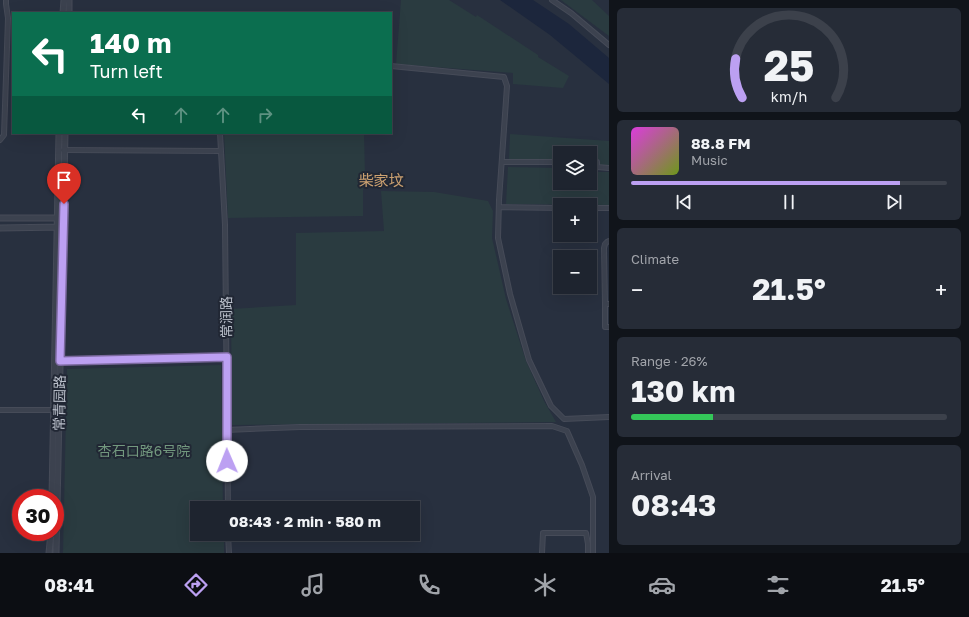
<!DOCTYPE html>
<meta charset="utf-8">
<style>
:root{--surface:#1e242f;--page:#262c37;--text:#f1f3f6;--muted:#a1a4aa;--line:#3c414b;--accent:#bca0f2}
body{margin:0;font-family:"Golos Text","Noto Sans SC",sans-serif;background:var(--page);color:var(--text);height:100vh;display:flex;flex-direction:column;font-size:15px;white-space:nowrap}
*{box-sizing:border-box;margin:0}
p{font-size:13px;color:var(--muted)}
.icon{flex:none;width:22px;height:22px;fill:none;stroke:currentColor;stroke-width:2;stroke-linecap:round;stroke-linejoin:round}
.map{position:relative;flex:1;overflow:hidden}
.sheet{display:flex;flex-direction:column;gap:8px;padding:8px;background:#10141a;width:360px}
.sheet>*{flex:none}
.hud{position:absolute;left:12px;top:12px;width:380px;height:122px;border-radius:0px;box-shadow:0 4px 16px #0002,0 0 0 1px var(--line);background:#0b6e4f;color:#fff;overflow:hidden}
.fabs{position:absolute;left:553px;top:146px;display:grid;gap:8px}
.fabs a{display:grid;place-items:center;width:44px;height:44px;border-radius:0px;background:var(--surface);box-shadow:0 4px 16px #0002,0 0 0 1px var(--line);font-size:20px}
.speed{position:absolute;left:12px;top:489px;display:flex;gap:8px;font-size:20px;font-weight:700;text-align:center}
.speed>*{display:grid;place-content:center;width:52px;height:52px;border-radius:50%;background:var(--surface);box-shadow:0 4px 16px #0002,0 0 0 1px var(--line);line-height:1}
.speed .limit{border:6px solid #d22;background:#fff;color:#111}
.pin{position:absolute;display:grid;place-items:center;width:34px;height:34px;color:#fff;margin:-41px -17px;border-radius:50% 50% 50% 0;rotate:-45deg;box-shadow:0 0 4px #0007}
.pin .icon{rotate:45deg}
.me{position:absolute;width:44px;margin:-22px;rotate:359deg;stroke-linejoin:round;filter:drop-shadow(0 0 3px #0008)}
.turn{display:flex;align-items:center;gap:14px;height:84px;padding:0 12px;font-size:18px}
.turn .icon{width:52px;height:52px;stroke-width:2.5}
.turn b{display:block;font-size:28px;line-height:34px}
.lanes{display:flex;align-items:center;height:38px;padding:0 12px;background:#0003;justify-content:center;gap:20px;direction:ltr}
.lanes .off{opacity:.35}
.big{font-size:30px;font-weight:700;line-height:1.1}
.sheet .tile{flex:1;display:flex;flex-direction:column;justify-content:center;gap:6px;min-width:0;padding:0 14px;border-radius:6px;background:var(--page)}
.sheet .dial{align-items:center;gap:0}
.dial svg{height:104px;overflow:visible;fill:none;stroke:var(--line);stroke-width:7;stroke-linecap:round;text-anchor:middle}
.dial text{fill:var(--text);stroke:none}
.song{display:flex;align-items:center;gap:12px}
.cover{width:48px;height:48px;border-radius:6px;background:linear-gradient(135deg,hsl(300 70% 55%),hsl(80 70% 35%))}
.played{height:4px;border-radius:2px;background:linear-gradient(90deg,var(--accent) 85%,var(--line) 85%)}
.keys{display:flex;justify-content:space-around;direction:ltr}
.heat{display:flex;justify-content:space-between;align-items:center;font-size:22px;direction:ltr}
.charge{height:6px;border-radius:3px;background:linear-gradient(90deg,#34c759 26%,var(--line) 0)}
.trip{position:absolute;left:190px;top:501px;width:230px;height:40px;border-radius:0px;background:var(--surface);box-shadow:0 4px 16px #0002,0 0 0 1px var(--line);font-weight:700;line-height:40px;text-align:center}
.menu{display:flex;height:64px;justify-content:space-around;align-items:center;background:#0c0e13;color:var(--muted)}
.menu .icon{width:28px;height:28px}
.menu .selected{color:var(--accent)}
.menu b{font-size:18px;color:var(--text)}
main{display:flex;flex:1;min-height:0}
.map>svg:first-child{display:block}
.green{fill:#2a3b40}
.water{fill:#1c263c}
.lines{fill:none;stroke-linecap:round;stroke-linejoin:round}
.minor-casing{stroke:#464b58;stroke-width:6}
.tertiary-casing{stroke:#464b58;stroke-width:7}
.minor{stroke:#3c424f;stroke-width:4}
.tertiary{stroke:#3c424f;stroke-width:5}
.route-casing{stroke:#7a689d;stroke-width:10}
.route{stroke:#bca0f2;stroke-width:7}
.labels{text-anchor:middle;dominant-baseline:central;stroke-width:4;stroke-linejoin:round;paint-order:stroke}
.street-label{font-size:14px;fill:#b9bec9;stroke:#212734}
.park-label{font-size:14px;fill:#72987e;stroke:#212734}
.neighbourhood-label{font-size:15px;fill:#cca171;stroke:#212734}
</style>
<main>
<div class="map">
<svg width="609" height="553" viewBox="0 0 609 553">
<rect width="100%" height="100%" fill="#28303f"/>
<!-- green -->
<path class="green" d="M 401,0 L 449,0 L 476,17 L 477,15 L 538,55 L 538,57 L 569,76 L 563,88 L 513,84 L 513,73 L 396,64 Z
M 561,0 L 592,0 L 609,16 L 609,36 Z
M 224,133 L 364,133 L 365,175 L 363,191 L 363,216 L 228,218 Z
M 510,134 L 609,141 L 609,166 L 600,166 L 600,160 L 590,160 L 590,153 L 560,153 L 560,160 L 509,159 Z
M 508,167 L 560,168 L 560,183 L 590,183 L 590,169 L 595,172 L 609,172 L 609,205 L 506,204 Z
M 381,191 L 434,192 L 488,201 L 493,211 L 492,238 L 506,299 L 526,361 L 544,401 L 556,422 L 232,425 L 231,309 L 296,305 L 296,233 L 384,231 Z
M 221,365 L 223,508 L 197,508 L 197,534 L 224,534 L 224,553 L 63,553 L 67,369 Z"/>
<!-- water -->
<path class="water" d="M 500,0 L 533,0 L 569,24 L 609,58 L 609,84 L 550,35 Z"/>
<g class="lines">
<defs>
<path id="minor" d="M 552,0 L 571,13 L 609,45
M 391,66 L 504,77 L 507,86 L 499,200 L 498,238 L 510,294 L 529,360 L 551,406 L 564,419 L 609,417
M 220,133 L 225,225 L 228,508
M 0,140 L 4,135 L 8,18 L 6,4 L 6,0
M 63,150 L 220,151
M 502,162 L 560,162
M 590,162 L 597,162 L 597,167 L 609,168
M 499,207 L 560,208
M 590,208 L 609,208
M 609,241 L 607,242 L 605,244 L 604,248 L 605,304 L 609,304
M 605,304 L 605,327 L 609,327
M 60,361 L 227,357
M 0,410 L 54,410
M 226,430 L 300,427 L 552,426 L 567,431 L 582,465 L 593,497 L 593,553
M 228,534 L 229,553
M 542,553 L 543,533 L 586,533 L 588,544 L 588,553"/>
<path id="tertiary" d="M 63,13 L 64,0
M 69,13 L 69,0
M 0,218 L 60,218
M 0,228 L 61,227
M 52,498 L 59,133
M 49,553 L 51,532
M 56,553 L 65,133"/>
</defs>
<!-- minor casing -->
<use href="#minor" class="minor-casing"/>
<!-- tertiary casing -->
<use href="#tertiary" class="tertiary-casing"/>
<!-- minor -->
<use href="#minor" class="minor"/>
<!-- tertiary -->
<use href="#tertiary" class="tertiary"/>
</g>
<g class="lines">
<defs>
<path id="route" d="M 64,204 L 60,361 L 227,357 L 227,461"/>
</defs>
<!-- route casing -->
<use href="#route" class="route-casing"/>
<!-- route -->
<use href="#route" class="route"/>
</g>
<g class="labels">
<!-- street labels -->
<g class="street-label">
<text transform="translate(226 317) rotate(-91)">常润路</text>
<text transform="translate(59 403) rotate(-89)">常青园路</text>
</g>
<!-- park labels -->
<g class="park-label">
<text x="144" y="450">杏石口路6号院</text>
</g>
<!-- neighbourhood labels -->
<g class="neighbourhood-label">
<text x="381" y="180">柴家坟</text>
</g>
</g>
</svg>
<div class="fabs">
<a><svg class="icon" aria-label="layers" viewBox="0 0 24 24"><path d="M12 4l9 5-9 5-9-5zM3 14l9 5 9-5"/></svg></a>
<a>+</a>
<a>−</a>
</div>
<div class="speed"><div class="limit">30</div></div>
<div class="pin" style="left:64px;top:204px;background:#d93025"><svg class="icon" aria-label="arrive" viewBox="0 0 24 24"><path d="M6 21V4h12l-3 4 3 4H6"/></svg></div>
<svg class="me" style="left:227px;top:461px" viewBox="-20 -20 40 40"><circle r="19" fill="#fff"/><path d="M0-13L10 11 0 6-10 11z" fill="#bca0f2"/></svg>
<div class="trip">08:43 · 2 min · 580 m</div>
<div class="hud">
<div class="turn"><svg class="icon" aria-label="left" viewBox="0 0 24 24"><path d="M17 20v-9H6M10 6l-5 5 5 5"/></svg><div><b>140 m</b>Turn left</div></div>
<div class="lanes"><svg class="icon" aria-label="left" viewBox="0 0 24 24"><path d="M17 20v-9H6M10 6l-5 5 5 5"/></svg><svg class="icon off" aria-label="ahead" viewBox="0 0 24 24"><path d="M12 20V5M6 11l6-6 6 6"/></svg><svg class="icon off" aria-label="ahead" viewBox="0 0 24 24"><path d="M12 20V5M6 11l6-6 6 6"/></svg><svg class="icon off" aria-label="right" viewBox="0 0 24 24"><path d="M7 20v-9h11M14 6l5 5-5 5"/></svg></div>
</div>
</div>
<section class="sheet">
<div class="tile dial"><svg viewBox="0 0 100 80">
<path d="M14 69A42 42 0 1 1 86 69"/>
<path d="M14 69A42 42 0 0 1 9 39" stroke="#bca0f2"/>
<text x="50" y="56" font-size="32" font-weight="700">25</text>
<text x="50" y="72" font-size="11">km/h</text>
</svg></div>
<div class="tile">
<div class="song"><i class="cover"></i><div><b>88.8 FM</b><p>Music</p></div></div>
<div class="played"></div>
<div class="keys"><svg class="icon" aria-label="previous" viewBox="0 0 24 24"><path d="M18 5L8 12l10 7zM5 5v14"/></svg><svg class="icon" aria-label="pause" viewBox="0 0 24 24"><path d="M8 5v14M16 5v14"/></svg><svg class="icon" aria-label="next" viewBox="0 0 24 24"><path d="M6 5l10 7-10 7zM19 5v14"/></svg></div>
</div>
<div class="tile"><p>Climate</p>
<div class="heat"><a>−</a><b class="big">21.5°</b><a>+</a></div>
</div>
<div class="tile"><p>Range · 26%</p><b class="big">130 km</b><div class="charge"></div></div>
<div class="tile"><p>Arrival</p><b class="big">08:43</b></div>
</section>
</main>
<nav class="menu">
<b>08:41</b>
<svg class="icon selected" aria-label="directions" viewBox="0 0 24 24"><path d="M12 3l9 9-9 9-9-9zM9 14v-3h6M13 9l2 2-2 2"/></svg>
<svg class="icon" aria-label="music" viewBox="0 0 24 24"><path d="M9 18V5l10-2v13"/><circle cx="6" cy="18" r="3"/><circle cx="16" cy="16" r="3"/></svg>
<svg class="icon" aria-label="phone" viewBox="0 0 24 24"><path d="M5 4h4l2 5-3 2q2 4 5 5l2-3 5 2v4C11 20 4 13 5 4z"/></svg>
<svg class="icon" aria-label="climate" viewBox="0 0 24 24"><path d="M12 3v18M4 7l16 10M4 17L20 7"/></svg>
<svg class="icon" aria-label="car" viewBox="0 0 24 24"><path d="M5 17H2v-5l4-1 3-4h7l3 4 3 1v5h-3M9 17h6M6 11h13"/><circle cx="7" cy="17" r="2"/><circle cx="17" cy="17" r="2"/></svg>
<svg class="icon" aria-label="filters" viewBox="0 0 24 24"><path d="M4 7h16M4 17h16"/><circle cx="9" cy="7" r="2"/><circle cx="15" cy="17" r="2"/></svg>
<b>21.5°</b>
</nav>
